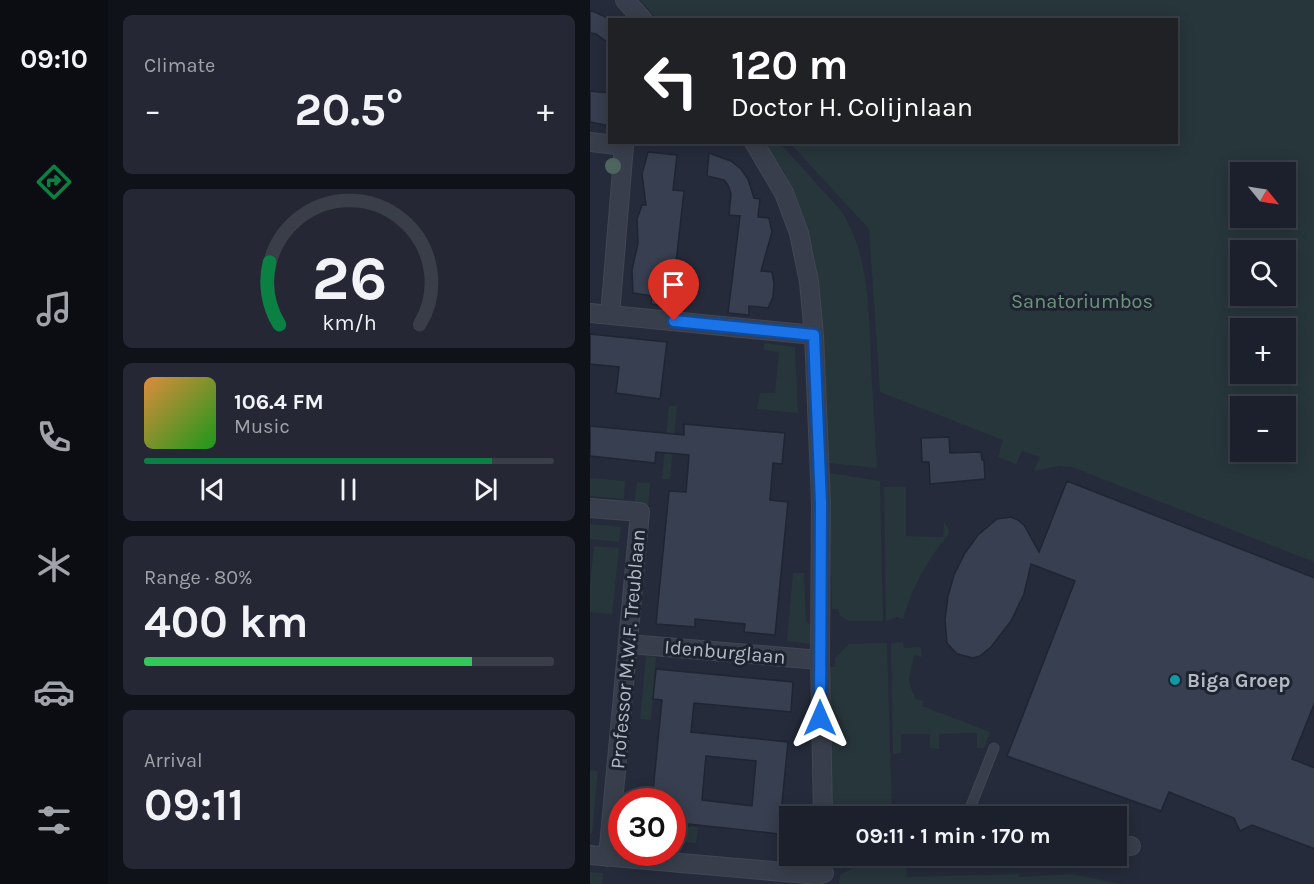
<!DOCTYPE html>
<meta charset="utf-8">
<style>
:root{--surface:#1c202c;--page:#252834;--text:#f1f3f6;--muted:#a0a3a9;--line:#3a3e48;--accent:#0b8043}
body{margin:0;font-family:Karla,sans-serif;background:var(--page);color:var(--text);height:100vh;display:flex;flex-direction:column;font-size:22px;white-space:nowrap}
*{box-sizing:border-box;margin:0}
p{font-size:20px;color:var(--muted)}
.icon{flex:none;width:33px;height:33px;fill:none;stroke:currentColor;stroke-width:2;stroke-linecap:round;stroke-linejoin:round}
.map{position:relative;flex:1;overflow:hidden}
.details{display:flex;flex-direction:column;gap:15px;padding:15px;background:#0f1218;width:482px}
.details>*{flex:none}
.hud{position:absolute;left:18px;top:18px;width:570px;height:126px;border-radius:0px;box-shadow:0 3px 15px #0003,0 0 0 2px var(--line);background:#202124;color:#fff;overflow:hidden}
.needle{width:39px;rotate:120deg}
.fabs{position:absolute;left:640px;top:162px;display:grid;gap:12px}
.fabs a{display:grid;place-items:center;width:66px;height:66px;border-radius:0px;background:var(--surface);box-shadow:0 3px 15px #0003,0 0 0 2px var(--line);font-size:30px}
.speed{position:absolute;left:18px;top:788px;display:flex;gap:12px;font-size:30px;font-weight:700;text-align:center}
.speed>*{display:grid;place-content:center;width:78px;height:78px;border-radius:50%;background:var(--surface);box-shadow:0 3px 15px #0003,0 0 0 2px var(--line);line-height:1}
.speed .limit{border:9px solid #d22;background:#fff;color:#111}
.pin{position:absolute;display:grid;place-items:center;width:51px;height:51px;color:#fff;margin:-62px -26px;border-radius:50% 50% 50% 0;rotate:-45deg;box-shadow:0 0 6px #0007}
.pin .icon{rotate:45deg}
.me{position:absolute;width:66px;margin:-33px;rotate:0deg;stroke-linejoin:round;filter:drop-shadow(0 0 4px #0008)}
.turn{display:flex;align-items:center;gap:21px;height:126px;padding:0 24px;font-size:27px}
.turn .icon{width:78px;height:78px;stroke-width:2.5}
.turn b{display:block;font-size:42px;line-height:51px}
.big{font-size:45px;font-weight:700;line-height:1.1}
.details .widget{flex:1;display:flex;flex-direction:column;justify-content:center;gap:9px;min-width:0;padding:0 21px;border-radius:9px;background:var(--page)}
.details .dial{align-items:center;gap:0}
.dial svg{height:156px;overflow:visible;fill:none;stroke:var(--line);stroke-width:7;stroke-linecap:round;text-anchor:middle}
.dial text{fill:var(--text);stroke:none}
.song{display:flex;align-items:center;gap:18px}
.cover{width:72px;height:72px;border-radius:9px;background:linear-gradient(135deg,hsl(30 70% 55%),hsl(120 70% 35%))}
.played{height:6px;border-radius:3px;background:linear-gradient(90deg,var(--accent) 85%,var(--line) 85%)}
.keys{display:flex;justify-content:space-around;direction:ltr}
.heat{display:flex;justify-content:space-between;align-items:center;font-size:33px;direction:ltr}
.charge{height:9px;border-radius:4px;background:linear-gradient(90deg,#34c759 80%,var(--line) 0)}
.trip{position:absolute;left:189px;top:806px;width:348px;height:60px;border-radius:0px;background:var(--surface);box-shadow:0 3px 15px #0003,0 0 0 2px var(--line);font-weight:700;line-height:60px;text-align:center}
main{display:flex;flex:1;min-height:0}
.tab-bar{display:flex;flex-direction:column;width:108px;justify-content:space-around;align-items:center;background:#0b0d12;color:var(--muted)}
.tab-bar .icon{width:42px;height:42px}
.tab-bar .active{color:var(--accent)}
.tab-bar b{font-size:27px;color:var(--text)}
.map>svg:first-child{display:block}
.green{fill:#27363b;fill-rule:evenodd}
.building{fill:#373f50;stroke:#1f2532;stroke-width:1.5;fill-rule:evenodd}
.lines{fill:none;stroke-linecap:round;stroke-linejoin:round}
.lane-casing{stroke:#414754;stroke-width:11}
.street-casing{stroke:#414754;stroke-width:20}
.lane{stroke:#383e4b;stroke-width:9}
.street{stroke:#383e4b;stroke-width:18}
.tree{fill:#4d655e}
.route-casing{stroke:#114b97;stroke-width:15}
.route{stroke:#1a73e8;stroke-width:10}
.culture-dot{fill:#0f9aa8;stroke:#1e2330;stroke-width:2}
.labels{text-anchor:middle;dominant-baseline:central;stroke-width:6;stroke-linejoin:round;paint-order:stroke}
.park-label{font-size:20px;fill:#6d957b;stroke:#1e2330}
.street-label{font-size:20px;fill:#b4b9c6;stroke:#1e2330}
.poi-label{font-size:20px;font-weight:bold;fill:#b4b9c6;stroke:#1e2330;text-anchor:start}
</style>
<main>
<nav class="tab-bar">
<b>09:10</b>
<svg class="icon active" aria-label="directions" viewBox="0 0 24 24"><path d="M12 3l9 9-9 9-9-9zM9 14v-3h6M13 9l2 2-2 2"/></svg>
<svg class="icon" aria-label="music" viewBox="0 0 24 24"><path d="M9 18V5l10-2v13"/><circle cx="6" cy="18" r="3"/><circle cx="16" cy="16" r="3"/></svg>
<svg class="icon" aria-label="phone" viewBox="0 0 24 24"><path d="M5 4h4l2 5-3 2q2 4 5 5l2-3 5 2v4C11 20 4 13 5 4z"/></svg>
<svg class="icon" aria-label="climate" viewBox="0 0 24 24"><path d="M12 3v18M4 7l16 10M4 17L20 7"/></svg>
<svg class="icon" aria-label="car" viewBox="0 0 24 24"><path d="M5 17H2v-5l4-1 3-4h7l3 4 3 1v5h-3M9 17h6M6 11h13"/><circle cx="7" cy="17" r="2"/><circle cx="17" cy="17" r="2"/></svg>
<svg class="icon" aria-label="filters" viewBox="0 0 24 24"><path d="M4 7h16M4 17h16"/><circle cx="9" cy="7" r="2"/><circle cx="15" cy="17" r="2"/></svg>
</nav>
<section class="details">
<div class="widget"><p>Climate</p>
<div class="heat"><a>−</a><b class="big">20.5°</b><a>+</a></div>
</div>
<div class="widget dial"><svg viewBox="0 0 100 80">
<path d="M14 69A42 42 0 1 1 86 69"/>
<path d="M14 69A42 42 0 0 1 9 37" stroke="#0b8043"/>
<text x="50" y="56" font-size="32" font-weight="700">26</text>
<text x="50" y="72" font-size="11">km/h</text>
</svg></div>
<div class="widget">
<div class="song"><i class="cover"></i><div><b>106.4 FM</b><p>Music</p></div></div>
<div class="played"></div>
<div class="keys"><svg class="icon" aria-label="previous" viewBox="0 0 24 24"><path d="M18 5L8 12l10 7zM5 5v14"/></svg><svg class="icon" aria-label="pause" viewBox="0 0 24 24"><path d="M8 5v14M16 5v14"/></svg><svg class="icon" aria-label="next" viewBox="0 0 24 24"><path d="M6 5l10 7-10 7zM19 5v14"/></svg></div>
</div>
<div class="widget"><p>Range · 80%</p><b class="big">400 km</b><div class="charge"></div></div>
<div class="widget"><p>Arrival</p><b class="big">09:11</b></div>
</section>
<div class="map">
<svg width="725" height="884" viewBox="0 0 725 884">
<rect width="100%" height="100%" fill="#252b3a"/>
<!-- green -->
<path class="green" d="M 50,0 L 724,0 L 724,562 L 482,467 L 470,466 L 444,471 L 450,457 L 432,451 L 426,464 L 408,457 L 413,440 L 290,392 L 279,229 L 200,143 L 586,142 L 586,20 L 68,20 ZM 696,172 L 696,218 L 651,218 L 651,172 ZM 651,250 L 696,250 L 696,296 L 651,296 ZM 651,328 L 696,328 L 696,374 L 651,374 ZM 651,406 L 696,406 L 696,452 L 651,452 Z
M 176,143 L 190,143 L 252,212 C 280,257 279,314 281,366 C 283,400 285,434 287,468 L 239,463 L 229,285 L 223,249 L 209,205 L 194,172 Z
M 174,343 L 205,347 L 208,413 L 167,409 L 170,393 L 185,393 L 189,352 L 174,350 Z
M 79,406 L 87,406 L 80,479 L 72,479 Z
M 239,473 L 290,481 L 293,621 L 259,621 L 250,616 L 248,609 L 242,609 Z
M 0,478 L 35,481 L 34,499 L 0,496 Z
M 47,482 L 60,483 L 58,507 L 44,505 Z
M 294,487 L 316,487 L 316,536 L 353,537 L 354,522 L 359,530 L 358,535 C 337,560 322,588 313,619 L 307,617 L 296,621 Z
M 0,524 L 31,527 L 29,542 L 0,539 Z
M 4,546 L 29,548 L 22,614 L 0,612 L 0,586 Z
M 203,573 L 214,573 L 216,621 L 222,626 L 222,644 L 197,641 Z
M 313,642 L 314,648 L 331,647 L 332,657 L 324,655 L 319,679 L 320,686 L 326,699 L 334,701 L 332,706 L 400,732 L 394,748 L 387,748 L 387,733 L 349,734 L 349,749 L 340,748 L 340,734 L 311,734 L 311,753 L 303,754 L 301,643 Z
M 297,643 L 302,816 L 241,816 L 239,667 L 245,667 L 245,658 L 259,644 Z
M 56,656 L 66,657 L 61,720 L 50,719 Z
M 0,770 L 8,771 L 2,833 L 0,833 Z
M 82,824 L 108,827 L 106,843 L 83,841 Z
M 316,863 L 317,877 L 428,874 L 429,877 L 482,874 L 529,884 L 249,884 L 250,875 L 269,865 Z
M 0,872 L 13,873 L 12,884 L 0,884 Z"/>
<!-- building -->
<path class="building" d="M 0,10 L 20,19 L 20,44 L 6,34 L 0,33 Z
M 0,91 L 20,93 L 20,126 L 0,122 Z
M 58,152 L 87,155 L 83,190 L 94,191 L 81,307 L 61,304 L 62,296 L 43,293 L 42,270 L 48,243 L 47,219 L 52,205 L 56,205 L 52,174 Z
M 119,153 L 141,161 L 151,169 L 158,179 L 164,198 L 170,199 L 168,217 L 179,218 L 182,232 L 171,271 L 182,272 L 184,284 L 183,297 L 178,308 L 159,306 L 159,315 L 138,313 L 150,216 L 139,215 L 141,194 L 138,185 L 134,180 L 117,176 Z
M 0,334 L 77,342 L 70,399 L 26,393 L 29,367 L 0,364 Z
M 94,424 L 195,433 L 192,464 L 183,463 L 180,500 L 198,502 L 185,635 L 154,632 L 155,624 L 105,619 L 105,627 L 66,624 L 79,491 L 96,492 L 99,455 L 66,452 L 65,463 L 0,456 L 0,426 L 94,435 Z
M 359,437 L 360,453 L 391,452 L 392,460 L 394,460 L 395,479 L 340,484 L 339,462 L 332,462 L 331,438 Z
M 477,481 L 725,578 L 725,702 L 702,759 L 725,768 L 725,849 L 662,825 L 650,831 L 644,818 L 579,792 L 571,811 L 417,756 L 485,581 L 441,564 L 434,594 L 421,621 L 401,647 L 390,656 L 383,658 L 367,654 L 357,643 L 355,620 L 358,596 L 364,575 L 375,553 L 388,535 L 407,519 L 421,517 L 428,520 L 434,525 L 449,552 Z
M 66,669 L 203,682 L 201,712 L 104,703 L 101,732 L 198,742 L 189,834 L 99,824 L 99,826 L 82,824 L 82,801 L 62,801 L 72,700 L 63,699 ZM 116,756 L 166,761 L 162,806 L 112,800 Z"/>
<g class="lines">
<defs>
<path id="lane" d="M 377,816 L 404,748"/>
<path id="street" d="M 35,0 L 53,20
M 0,142 L 34,146 L 20,315
M 164,142 L 194,193 L 209,233 L 219,282 L 224,335 L 231,503 L 230,660 L 233,816
M 0,313 L 224,335
M 0,508 L 50,512 L 18,857
M 39,644 L 230,660
M 526,846 L 541,846
M 0,855 L 228,875 L 234,873"/>
</defs>
<!-- lane casing -->
<use href="#lane" class="lane-casing"/>
<!-- street casing -->
<use href="#street" class="street-casing"/>
<!-- lane -->
<use href="#lane" class="lane"/>
<!-- street -->
<use href="#street" class="street"/>
</g>
<!-- trees -->
<circle class="tree" cx="23" cy="166" r="8"/>
<g class="lines">
<defs>
<path id="route" d="M 84,321 L 224,335 L 231,503 L 230,718"/>
</defs>
<!-- route casing -->
<use href="#route" class="route-casing"/>
<!-- route -->
<use href="#route" class="route"/>
</g>
<!-- markers -->
<circle class="culture-dot" cx="585" cy="680" r="6"/>
<g class="labels">
<!-- park labels -->
<g class="park-label">
<text x="492" y="301">Sanatoriumbos</text>
</g>
<!-- street labels -->
<g class="street-label">
<text transform="translate(38 649) rotate(-85)">Professor M.W.F. Treublaan</text>
<text transform="translate(135 652) rotate(5)">Idenburglaan</text>
</g>
<!-- poi labels -->
<g class="poi-label">
<text x="597" y="680">Biga Groep</text>
</g>
</g>
</svg>
<div class="fabs">
<a><svg class="needle" viewBox="-14 -14 28 28"><path d="M0-13l5 13h-10z" fill="#e53935"/><path d="M0 13l5-13h-10z" fill="#a0a3a9"/></svg></a>
<a><svg class="icon" aria-label="search" viewBox="0 0 24 24"><circle cx="10" cy="10" r="6"/><path d="M15 15l6 6"/></svg></a>
<a>+</a>
<a>−</a>
</div>
<div class="speed"><div class="limit">30</div></div>
<div class="pin" style="left:84px;top:321px;background:#d93025"><svg class="icon" aria-label="arrive" viewBox="0 0 24 24"><path d="M6 21V4h12l-3 4 3 4H6"/></svg></div>
<svg class="me" style="left:230px;top:718px" viewBox="-20 -20 40 40"><path d="M0-17L14 15 0 8-14 15z" fill="#1a73e8" stroke="#fff" stroke-width="4"/></svg>
<div class="trip">09:11 · 1 min · 170 m</div>
<div class="hud">
<div class="turn"><svg class="icon" aria-label="left" viewBox="0 0 24 24"><path d="M17 20v-9H6M10 6l-5 5 5 5"/></svg><div><b>120 m</b>Doctor H. Colijnlaan</div></div>
</div>
</div>
</main>
